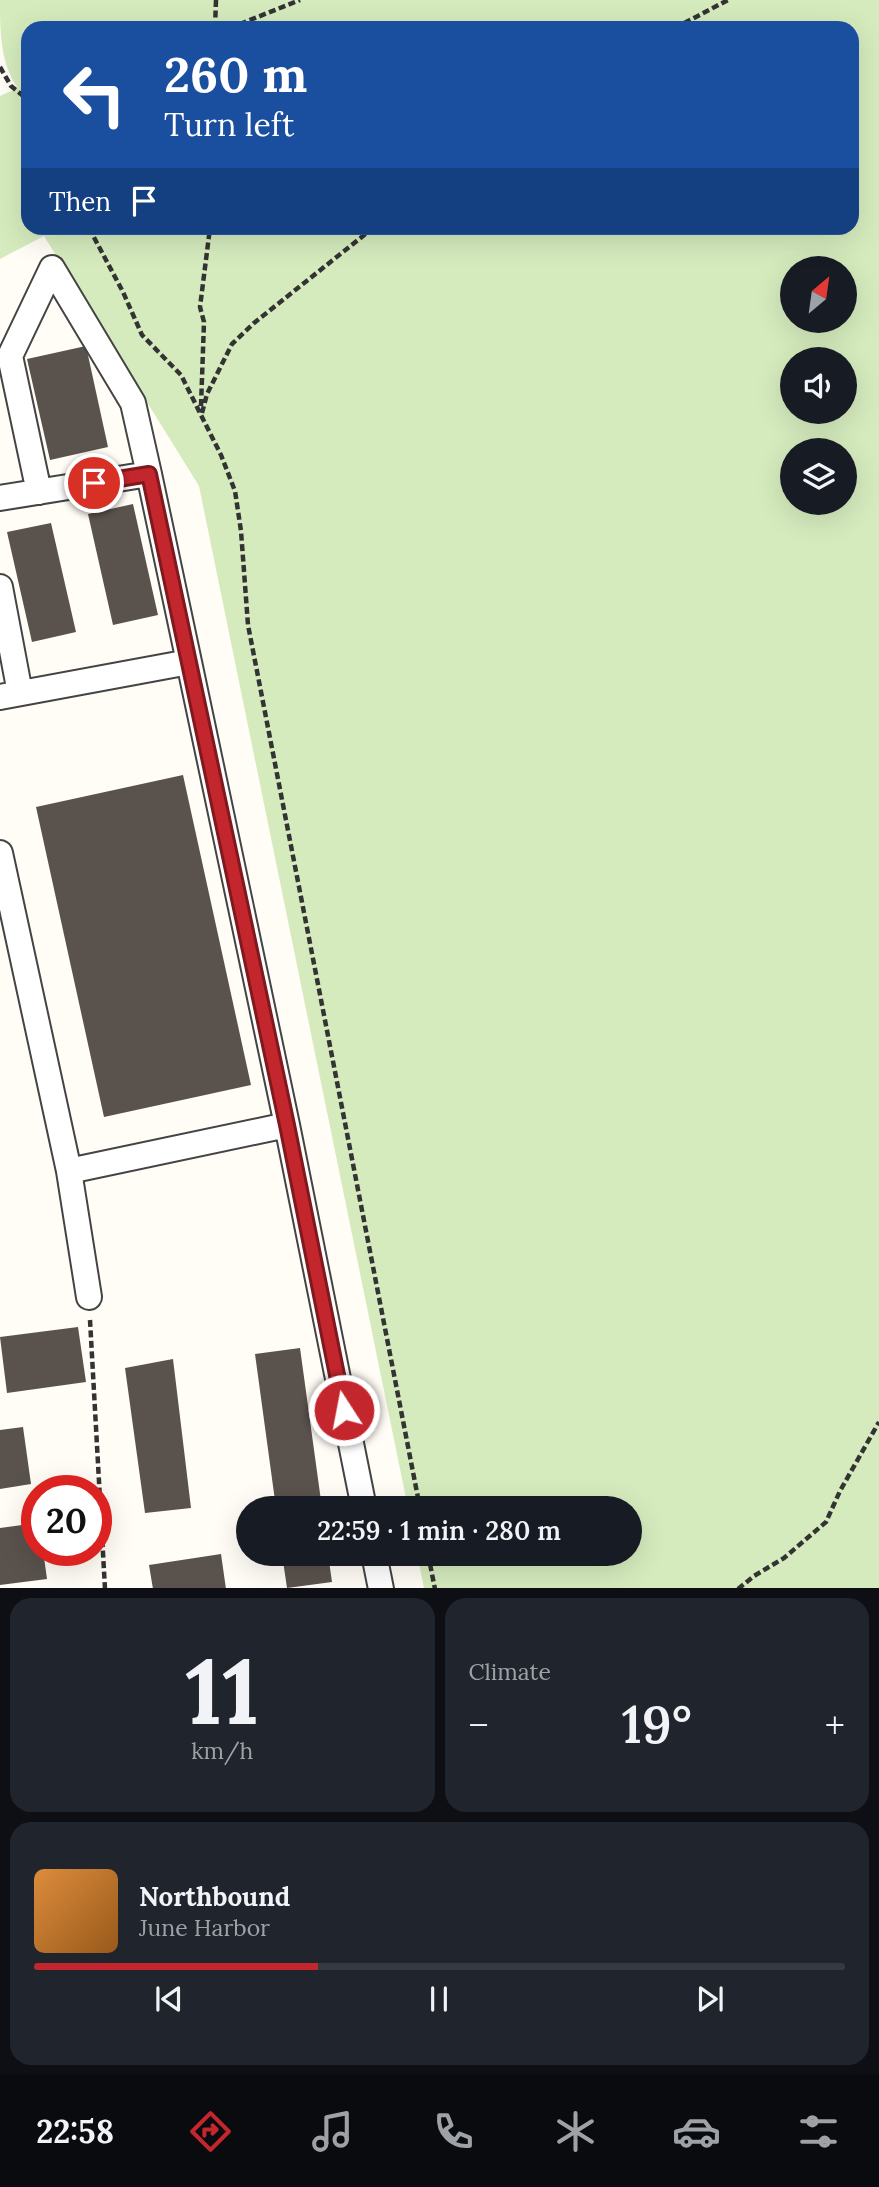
<!DOCTYPE html>
<meta charset="utf-8">
<style>
:root{--surface:#171b24;--page:#20242c;--text:#f1f3f6;--muted:#9ea1a6;--line:#363941;--accent:#c4262e}
body{margin:0;font-family:Lora,serif;background:var(--page);color:var(--text);height:100vh;display:flex;flex-direction:column;font-size:26px;white-space:nowrap}
*{box-sizing:border-box;margin:0}
p{font-size:23px;color:var(--muted)}
.icon{flex:none;width:38px;height:38px;fill:none;stroke:currentColor;stroke-width:2;stroke-linecap:round;stroke-linejoin:round}
.map{position:relative;height:1588px;overflow:hidden}
.side{display:flex;flex-direction:column;gap:10px;padding:10px;background:#0d0f14;flex:1}
.side>*{flex:none}
.banner{position:absolute;left:21px;top:21px;width:838px;height:214px;border-radius:21px;box-shadow:0 7px 28px #0002;background:#1a4fa0;color:#fff;overflow:hidden}
.needle{width:46px;rotate:29deg}
.tools{position:absolute;left:780px;top:256px;display:grid;gap:14px}
.tools a{display:grid;place-items:center;width:77px;height:77px;border-radius:50%;background:var(--surface);box-shadow:0 7px 28px #0002;font-size:35px}
.speed{position:absolute;left:21px;top:1475px;display:flex;gap:14px;font-size:35px;font-weight:700;text-align:center}
.speed>*{display:grid;place-content:center;width:91px;height:91px;border-radius:50%;background:var(--surface);box-shadow:0 7px 28px #0002;line-height:1}
.speed .limit{border:10px solid #d22;background:#fff;color:#111}
.pin{position:absolute;display:grid;place-items:center;width:60px;height:60px;color:#fff;margin:-30px;border:4px solid #fff;border-radius:50%;box-shadow:0 2px 7px #0007}
.me{position:absolute;width:77px;margin:-38px;rotate:349deg;stroke-linejoin:round;filter:drop-shadow(0 0 5px #0008)}
.turn{display:flex;align-items:center;gap:24px;height:147px;padding:0 28px;font-size:32px}
.turn .icon{width:91px;height:91px;stroke-width:2.5}
.turn b{display:block;font-size:49px;line-height:60px}
.then{display:flex;align-items:center;height:66px;padding:0 28px;background:#0003;gap:14px;font-size:26px}
.big{font-size:52px;font-weight:600;line-height:1.1}
.side .tile{flex:1;display:flex;flex-direction:column;justify-content:center;gap:10px;min-width:0;padding:0 24px;border-radius:21px;background:var(--page)}
.side .dial{align-items:center;gap:0}
.dial b{font-size:91px;line-height:1}
.song{display:flex;align-items:center;gap:21px}
.cover{width:84px;height:84px;border-radius:10px;background:linear-gradient(135deg,hsl(30 70% 55%),hsl(30 70% 35%))}
.played{height:7px;border-radius:4px;background:linear-gradient(90deg,var(--accent) 35%,var(--line) 35%)}
.keys{display:flex;justify-content:space-around;direction:ltr}
.heat{display:flex;justify-content:space-between;align-items:center;font-size:38px;direction:ltr}
.side .tiles{flex:1;display:grid;gap:10px;grid-template-columns:1fr 1fr}
.tile:last-child{grid-column:span 2}
.trip{position:absolute;left:236px;top:1496px;width:406px;height:70px;border-radius:35px;background:var(--surface);box-shadow:0 7px 28px #0002;font-weight:600;line-height:70px;text-align:center}
.menu{display:flex;height:112px;justify-content:space-around;align-items:center;background:#090b0e;color:var(--muted)}
.menu .icon{width:49px;height:49px}
.menu .selected{color:var(--accent)}
.menu b{font-size:32px;color:var(--text)}
.map>svg:first-child{display:block}
.green{fill:#d5ebbd;fill-rule:evenodd}
.building{fill:#5a524d}
.lines{fill:none;stroke-linecap:round;stroke-linejoin:round}
.minor-casing{stroke:#444;stroke-width:28}
.path{stroke:#333;stroke-width:4.5;stroke-dasharray:7 3.5;stroke-linecap:butt}
.minor{stroke:#fff;stroke-width:24}
.route-casing{stroke:#7f191e;stroke-width:18}
.route{stroke:#c4262e;stroke-width:12}
</style>
<div class="map">
<svg width="879" height="1589" viewBox="0 0 879 1589">
<rect width="100%" height="100%" fill="#fffdf5"/>
<!-- green -->
<path class="green" d="M 0,0 L 879,0 L 879,1588 L 424,1588 L 417,1554 L 630,1554 L 630,1508 L 408,1508 L 199,486 L 44,236 L 0,259 L 0,96 L 18,88 C 0,64 0,30 0,0 ZM 28,28 L 852,28 L 852,228 L 28,228 ZM 793,268 L 845,268 L 845,320 L 793,320 ZM 793,359 L 845,359 L 845,411 L 793,411 ZM 793,450 L 845,450 L 845,502 L 793,502 Z"/>
<!-- building -->
<path class="building" d="M 86,346 L 108,447 L 50,460 L 27,359 Z
M 133,504 L 158,615 L 113,625 L 88,514 Z
M 51,523 L 76,632 L 32,642 L 7,532 Z
M 183,775 L 251,1085 L 104,1117 L 36,807 Z
M 78,1327 L 86,1382 L 7,1393 L 0,1337 Z
M 300,1348 L 322,1508 L 276,1508 L 255,1354 Z
M 173,1359 L 191,1508 L 145,1513 L 125,1368 Z
M 23,1427 L 31,1484 L 0,1489 L 0,1430 Z
M 37,1523 L 37,1550 L 43,1550 L 47,1579 L 0,1585 L 0,1528 Z
M 221,1554 L 226,1589 L 153,1589 L 149,1565 Z
M 282,1554 L 328,1554 L 332,1582 L 287,1588 Z"/>
<g class="lines">
<defs>
<path id="minor" d="M 39,492 L 10,356 L 52,268 L 133,403 L 149,474
M 0,498 L 149,474 L 189,662
M 0,587 L 20,693
M 0,697 L 189,662 L 287,1125 L 364,1508
M 0,853 L 69,1171 L 89,1297
M 69,1171 L 287,1125
M 374,1554 L 381,1589"/>
</defs>
<!-- minor casing -->
<use href="#minor" class="minor-casing"/>
<!-- path -->
<path class="path" d="M 215,28 L 216,0
M 230,28 L 300,0
M 675,28 L 728,0
M 0,67 L 11,86 L 28,100
M 89,228 L 123,292 L 142,335 L 181,375 L 221,455 L 235,491 L 241,531 L 248,625 L 420,1508
M 201,406 L 204,322 L 200,307 L 210,228
M 202,413 L 207,394 L 232,344 L 254,323 L 373,228
M 90,1320 L 105,1589
M 428,1554 L 435,1589
M 738,1589 L 754,1576 L 784,1558 L 826,1522 L 840,1491 L 879,1422"/>
<!-- minor -->
<use href="#minor" class="minor"/>
</g>
<g class="lines">
<defs>
<path id="route" d="M 94,483 L 149,474 L 287,1125 L 344,1410"/>
</defs>
<!-- route casing -->
<use href="#route" class="route-casing"/>
<!-- route -->
<use href="#route" class="route"/>
</g>
</svg>
<div class="tools">
<a><svg class="needle" viewBox="-14 -14 28 28"><path d="M0-13l5 13h-10z" fill="#e53935"/><path d="M0 13l5-13h-10z" fill="#9ea1a6"/></svg></a>
<a><svg class="icon" aria-label="sound" viewBox="0 0 24 24"><path d="M4 9h4l5-4v14l-5-4H4zM17 9q2 3 0 6"/></svg></a>
<a><svg class="icon" aria-label="layers" viewBox="0 0 24 24"><path d="M12 4l9 5-9 5-9-5zM3 14l9 5 9-5"/></svg></a>
</div>
<div class="speed"><div class="limit">20</div></div>
<div class="pin" style="left:94px;top:483px;background:#d93025"><svg class="icon" aria-label="arrive" viewBox="0 0 24 24"><path d="M6 21V4h12l-3 4 3 4H6"/></svg></div>
<svg class="me" style="left:344px;top:1410px" viewBox="-20 -20 40 40"><circle r="17" fill="#c4262e" stroke="#fff" stroke-width="3"/><path d="M0-11L8 9 0 5-8 9z" fill="#fff"/></svg>
<div class="trip">22:59 · 1 min · 280 m</div>
<div class="banner">
<div class="turn"><svg class="icon" aria-label="left" viewBox="0 0 24 24"><path d="M17 20v-9H6M10 6l-5 5 5 5"/></svg><div><b>260 m</b>Turn left</div></div>
<div class="then">Then<svg class="icon" aria-label="arrive" viewBox="0 0 24 24"><path d="M6 21V4h12l-3 4 3 4H6"/></svg></div>
</div>
</div>
<section class="side">
<div class="tiles">
<div class="tile dial"><b>11</b><p>km/h</p></div>
<div class="tile"><p>Climate</p>
<div class="heat"><a>−</a><b class="big">19°</b><a>+</a></div>
</div>
<div class="tile">
<div class="song"><i class="cover"></i><div><b>Northbound</b><p>June Harbor</p></div></div>
<div class="played"></div>
<div class="keys"><svg class="icon" aria-label="previous" viewBox="0 0 24 24"><path d="M18 5L8 12l10 7zM5 5v14"/></svg><svg class="icon" aria-label="pause" viewBox="0 0 24 24"><path d="M8 5v14M16 5v14"/></svg><svg class="icon" aria-label="next" viewBox="0 0 24 24"><path d="M6 5l10 7-10 7zM19 5v14"/></svg></div>
</div>
</div>
</section>
<nav class="menu">
<b>22:58</b>
<svg class="icon selected" aria-label="directions" viewBox="0 0 24 24"><path d="M12 3l9 9-9 9-9-9zM9 14v-3h6M13 9l2 2-2 2"/></svg>
<svg class="icon" aria-label="music" viewBox="0 0 24 24"><path d="M9 18V5l10-2v13"/><circle cx="6" cy="18" r="3"/><circle cx="16" cy="16" r="3"/></svg>
<svg class="icon" aria-label="phone" viewBox="0 0 24 24"><path d="M5 4h4l2 5-3 2q2 4 5 5l2-3 5 2v4C11 20 4 13 5 4z"/></svg>
<svg class="icon" aria-label="climate" viewBox="0 0 24 24"><path d="M12 3v18M4 7l16 10M4 17L20 7"/></svg>
<svg class="icon" aria-label="car" viewBox="0 0 24 24"><path d="M5 17H2v-5l4-1 3-4h7l3 4 3 1v5h-3M9 17h6M6 11h13"/><circle cx="7" cy="17" r="2"/><circle cx="17" cy="17" r="2"/></svg>
<svg class="icon" aria-label="filters" viewBox="0 0 24 24"><path d="M4 7h16M4 17h16"/><circle cx="9" cy="7" r="2"/><circle cx="15" cy="17" r="2"/></svg>
</nav>
